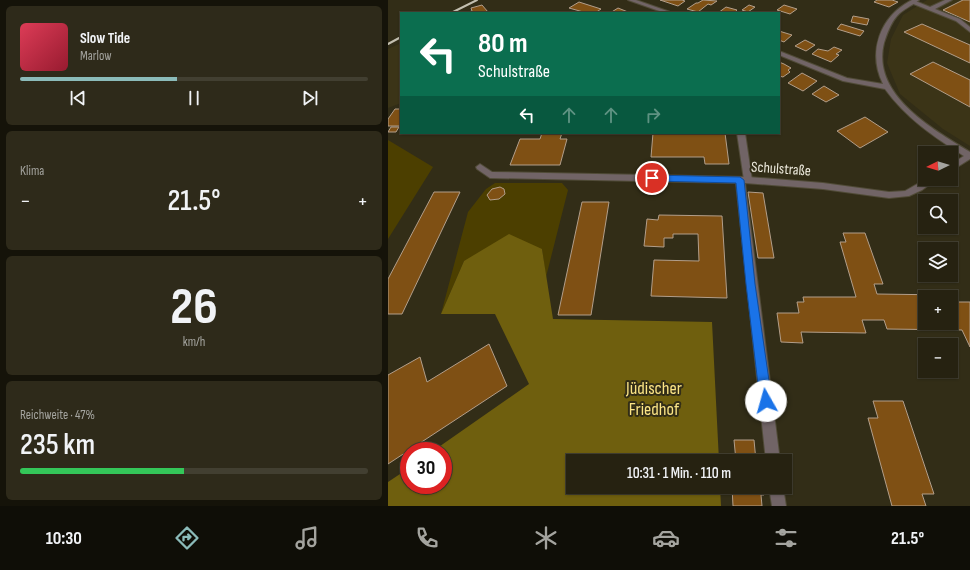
<!DOCTYPE html>
<html lang="de">
<meta charset="utf-8">
<style>
:root{--surface:#262211;--page:#2e2a1a;--text:#f1f3f6;--muted:#a4a49f;--line:#423f31;--accent:#8bbbb9}
body{margin:0;font-family:"Sofia Sans Condensed",sans-serif;background:var(--page);color:var(--text);height:100vh;display:flex;flex-direction:column;font-size:15px;white-space:nowrap}
*{box-sizing:border-box;margin:0}
p{font-size:13px;color:var(--muted)}
.icon{flex:none;width:22px;height:22px;fill:none;stroke:currentColor;stroke-width:2;stroke-linecap:round;stroke-linejoin:round}
.map{position:relative;flex:1;overflow:hidden}
.drawer{display:flex;flex-direction:column;gap:6px;padding:6px;background:#151309;width:388px}
.drawer>*{flex:none}
.hud{position:absolute;left:12px;top:12px;width:380px;height:122px;border-radius:0px;box-shadow:0 1px 3px #0004,0 0 0 1px var(--line);background:#0b6e4f;color:#fff;overflow:hidden}
.needle{width:26px;rotate:265deg}
.tools{position:absolute;left:530px;top:146px;display:grid;gap:8px}
.tools a{display:grid;place-items:center;width:40px;height:40px;border-radius:0px;background:var(--surface);box-shadow:0 1px 3px #0004,0 0 0 1px var(--line);font-size:20px}
.speed{position:absolute;left:12px;top:442px;display:flex;gap:8px;font-size:20px;font-weight:700;text-align:center}
.speed>*{display:grid;place-content:center;width:52px;height:52px;border-radius:50%;background:var(--surface);box-shadow:0 1px 3px #0004,0 0 0 1px var(--line);line-height:1}
.speed .limit{border:6px solid #d22;background:#fff;color:#111}
.pin{position:absolute;display:grid;place-items:center;width:34px;height:34px;color:#fff;margin:-17px;border:2px solid #fff;border-radius:50%;box-shadow:0 1px 4px #0007}
.me{position:absolute;width:44px;margin:-22px;rotate:353deg;stroke-linejoin:round;filter:drop-shadow(0 0 3px #0008)}
.turn{display:flex;align-items:center;gap:14px;height:84px;padding:0 12px;font-size:18px}
.turn .icon{width:52px;height:52px;stroke-width:2.5}
.turn b{display:block;font-size:28px;line-height:34px}
.lanes{display:flex;align-items:center;height:38px;padding:0 12px;background:#0003;justify-content:center;gap:20px;direction:ltr}
.lanes .off{opacity:.35}
.big{font-size:30px;font-weight:600;line-height:1.1}
.drawer .card{flex:1;display:flex;flex-direction:column;justify-content:center;gap:6px;min-width:0;padding:0 14px;border-radius:6px;background:var(--page)}
.drawer .dial{align-items:center;gap:0}
.dial b{font-size:52px;line-height:1}
.song{display:flex;align-items:center;gap:12px}
.cover{width:48px;height:48px;border-radius:6px;background:linear-gradient(135deg,hsl(350 70% 55%),hsl(350 70% 35%))}
.played{height:4px;border-radius:2px;background:linear-gradient(90deg,var(--accent) 45%,var(--line) 45%)}
.keys{display:flex;justify-content:space-around;direction:ltr}
.heat{display:flex;justify-content:space-between;align-items:center;font-size:22px;direction:ltr}
.charge{height:6px;border-radius:3px;background:linear-gradient(90deg,#34c759 47%,var(--line) 0)}
.trip{position:absolute;left:178px;top:454px;width:226px;height:40px;border-radius:0px;background:var(--surface);box-shadow:0 1px 3px #0004,0 0 0 1px var(--line);font-weight:600;line-height:40px;text-align:center}
.dock{display:flex;height:64px;justify-content:space-around;align-items:center;background:#0f0e07;color:var(--muted)}
.dock .icon{width:28px;height:28px}
.dock .active{color:var(--accent)}
.dock b{font-size:18px;color:var(--text)}
main{display:flex;flex:1;min-height:0}
.map>svg:first-child{display:block}
.built{fill:#3b3417}
.green{fill:#4c3f00}
.forest{fill:#6f5f0e}
.building{fill:#7f5014;stroke:#b29e8a}
.lines{fill:none;stroke-linecap:round;stroke-linejoin:round}
.lane-casing{stroke:#504b37;stroke-width:2}
.street-casing{stroke:#504b37;stroke-width:2}
.lane{fill:#716466;fill-rule:evenodd}
.street{fill:#716466;fill-rule:evenodd}
.rail{stroke:#c3bfb0;stroke-width:2}
.route{fill:#1a73e8;stroke:#114b97}
.labels{text-anchor:middle;dominant-baseline:central;stroke-width:4;stroke-linejoin:round;paint-order:stroke}
.street-label{font-size:15px;fill:#ece9dc;stroke:#322d17}
.near-park-label{font-size:18px;fill:#fbe485;stroke:#322d17}
</style>
<main>
<section class="drawer">
<div class="card">
<div class="song"><i class="cover"></i><div><b>Slow Tide</b><p>Marlow</p></div></div>
<div class="played"></div>
<div class="keys"><svg class="icon" aria-label="previous" viewBox="0 0 24 24"><path d="M18 5L8 12l10 7zM5 5v14"/></svg><svg class="icon" aria-label="pause" viewBox="0 0 24 24"><path d="M8 5v14M16 5v14"/></svg><svg class="icon" aria-label="next" viewBox="0 0 24 24"><path d="M6 5l10 7-10 7zM19 5v14"/></svg></div>
</div>
<div class="card"><p>Klima</p>
<div class="heat"><a>−</a><b class="big">21.5°</b><a>+</a></div>
</div>
<div class="card dial"><b>26</b><p>km/h</p></div>
<div class="card"><p>Reichweite · 47%</p><b class="big">235 km</b><div class="charge"></div></div>
</section>
<div class="map">
<svg width="582" height="506" viewBox="0 0 582 506">
<rect width="100%" height="100%" fill="#322d17"/>
<!-- built -->
<path class="built" d="M 539,0 L 582,0 L 582,146 L 555,129 L 512,94 L 499,63 L 503,39 L 515,15 Z
M 13,43 L 13,103 L 0,108 L 0,49 Z"/>
<!-- green -->
<path class="green" d="M 0,140 L 45,167 L 0,239 Z
M 107,183 L 174,183 L 180,190 L 158,277 L 154,249 L 76,261 L 53,314 L 80,212 L 98,189 Z"/>
<!-- forest -->
<path class="forest" d="M 121,234 L 154,249 L 165,319 L 324,322 L 331,461 L 185,461 L 185,487 L 332,487 L 333,506 L 0,506 L 0,482 L 21,468 L 21,485 L 55,485 L 55,451 L 45,451 L 141,384 L 107,314 L 53,314 L 76,261 Z"/>
<!-- building -->
<path class="building" d="M 272,0 L 294,0 L 297,1 L 290,6 Z
M 315,0 L 329,1 L 323,5 L 320,4 L 310,12 L 299,9 L 308,3 L 310,3 Z
M 489,0 L 504,0 L 510,2 L 501,7 L 486,2 Z
M 575,0 L 582,0 L 582,22 L 555,10 Z
M 191,2 L 213,9 L 207,13 L 199,13 L 181,8 Z
M 94,5 L 100,12 L 76,13 L 84,11 L 83,8 Z
M 361,5 L 367,7 L 360,12 L 354,10 Z
M 396,5 L 409,9 L 402,14 L 389,10 Z
M 338,7 L 349,10 L 348,11 L 352,13 L 330,13 Z
M 230,8 L 240,12 L 222,13 Z
M 465,16 L 481,19 L 479,25 L 463,22 Z
M 453,24 L 476,31 L 472,36 L 449,29 Z
M 534,24 L 582,45 L 582,63 L 516,32 Z
M 391,31 L 404,35 L 396,42 L 391,40 Z
M 417,40 L 427,45 L 418,51 L 407,46 Z
M 446,47 L 454,50 L 448,54 L 451,55 L 443,62 L 424,54 L 430,49 L 440,51 Z
M 391,62 L 396,64 L 403,68 L 400,70 L 402,72 L 395,77 L 391,76 Z
M 545,62 L 582,80 L 582,107 L 522,74 Z
M 414,73 L 429,81 L 415,91 L 400,83 Z
M 436,86 L 451,95 L 438,102 L 424,94 Z
M 7,109 L 13,109 L 13,126 L 0,126 L 0,119 Z
M 477,117 L 500,132 L 472,148 L 449,131 Z
M 3,127 L 11,127 L 8,132 L 0,132 Z
M 154,133 L 174,133 L 172,139 L 179,139 L 172,165 L 122,165 L 132,139 L 152,139 Z
M 265,133 L 337,133 L 341,164 L 317,164 L 316,157 L 263,157 Z
M 112,187 L 116,189 L 117,194 L 111,199 L 102,200 L 99,195 L 104,189 Z
M 46,192 L 72,192 L 14,314 L 0,314 L 0,279 Z
M 360,192 L 375,193 L 386,258 L 370,258 Z
M 194,202 L 221,202 L 203,315 L 170,315 Z
M 271,215 L 334,216 L 339,298 L 263,296 L 266,260 L 311,261 L 310,234 L 285,234 L 285,238 L 276,238 L 276,247 L 256,246 L 259,219 L 270,220 Z
M 455,233 L 477,233 L 495,284 L 486,284 L 489,294 L 558,295 L 559,297 L 537,297 L 537,323 L 563,323 L 563,302 L 582,302 L 582,347 L 574,330 L 499,329 L 496,320 L 474,320 L 478,333 L 413,332 L 415,343 L 393,342 L 389,313 L 411,313 L 409,302 L 416,302 L 415,297 L 468,297 L 452,242 L 458,242 Z
M 101,344 L 119,386 L 0,464 L 0,375 L 32,357 L 39,382 Z
M 485,401 L 515,401 L 546,494 L 534,494 L 538,506 L 504,506 L 480,418 L 490,418 Z
M 346,440 L 366,440 L 368,461 L 348,461 Z
M 344,487 L 375,487 L 376,495 L 373,495 L 374,506 L 345,506 Z"/>
<g class="lines">
<defs>
<path id="lane" d="M 525,0 L 542,7 L 557,0 L 564,0 L 547,9 L 572,19 L 582,27 L 582,32 L 568,21 L 523,3 L 522,2 Z
M 349,133 L 357,133 L 364,180 L 360,183 L 356,180 Z"/>
<path id="street" d="M 240,0 L 248,0 L 285,13 L 277,13 Z
M 524,0 L 531,0 C 524,6 515,9 509,16 C 502,24 499,34 496,43 C 483,95 545,129 582,152 L 582,159 L 563,171 L 563,164 L 576,156 C 546,137 518,118 497,89 L 455,81 L 391,55 L 391,51 L 459,78 L 495,84 C 479,52 492,16 524,0 Z
M 92,164 L 104,172 L 360,177 L 435,183 L 501,192 L 517,191 L 538,179 L 549,179 L 534,190 L 521,196 L 501,198 L 435,189 L 357,183 L 392,461 L 378,461 L 348,183 L 102,178 L 89,169 L 88,167 Z
M 381,487 L 395,487 L 398,506 L 384,506 Z"/>
</defs>
<!-- lane casing -->
<use href="#lane" class="lane-casing"/>
<!-- street casing -->
<use href="#street" class="street-casing"/>
<!-- lane -->
<use href="#lane" class="lane"/>
<!-- street -->
<use href="#street" class="street"/>
<!-- rail -->
<path class="rail" d="M 63,13 L 89,0
M 0,44 L 13,37"/>
</g>
<!-- route -->
<path class="route" d="M 264,175 L 352,177 L 356,180 L 367,284 L 384,401 L 382,405 L 378,407 L 374,405 L 372,401 L 358,284 L 348,183 L 264,181 L 260,178 Z"/>
<g class="labels">
<!-- street labels -->
<g class="street-label">
<text transform="translate(393 169) rotate(4)">Schulstraße</text>
</g>
<!-- near-park labels -->
<g class="near-park-label">
<text x="266" y="388">Jüdischer<tspan x="266" dy="21">Friedhof</tspan></text>
</g>
</g>
</svg>
<div class="tools">
<a><svg class="needle" viewBox="-14 -14 28 28"><path d="M0-13l5 13h-10z" fill="#e53935"/><path d="M0 13l5-13h-10z" fill="#a4a49f"/></svg></a>
<a><svg class="icon" aria-label="search" viewBox="0 0 24 24"><circle cx="10" cy="10" r="6"/><path d="M15 15l6 6"/></svg></a>
<a><svg class="icon" aria-label="layers" viewBox="0 0 24 24"><path d="M12 4l9 5-9 5-9-5zM3 14l9 5 9-5"/></svg></a>
<a>+</a>
<a>−</a>
</div>
<div class="speed"><div class="limit">30</div></div>
<div class="pin" style="left:264px;top:178px;background:#d93025"><svg class="icon" aria-label="arrive" viewBox="0 0 24 24"><path d="M6 21V4h12l-3 4 3 4H6"/></svg></div>
<svg class="me" style="left:378px;top:401px" viewBox="-20 -20 40 40"><circle r="19" fill="#fff"/><path d="M0-13L10 11 0 6-10 11z" fill="#1a73e8"/></svg>
<div class="trip">10:31 · 1 Min. · 110 m</div>
<div class="hud">
<div class="turn"><svg class="icon" aria-label="left" viewBox="0 0 24 24"><path d="M17 20v-9H6M10 6l-5 5 5 5"/></svg><div><b>80 m</b>Schulstraße</div></div>
<div class="lanes"><svg class="icon" aria-label="left" viewBox="0 0 24 24"><path d="M17 20v-9H6M10 6l-5 5 5 5"/></svg><svg class="icon off" aria-label="ahead" viewBox="0 0 24 24"><path d="M12 20V5M6 11l6-6 6 6"/></svg><svg class="icon off" aria-label="ahead" viewBox="0 0 24 24"><path d="M12 20V5M6 11l6-6 6 6"/></svg><svg class="icon off" aria-label="right" viewBox="0 0 24 24"><path d="M7 20v-9h11M14 6l5 5-5 5"/></svg></div>
</div>
</div>
</main>
<nav class="dock">
<b>10:30</b>
<svg class="icon active" aria-label="directions" viewBox="0 0 24 24"><path d="M12 3l9 9-9 9-9-9zM9 14v-3h6M13 9l2 2-2 2"/></svg>
<svg class="icon" aria-label="music" viewBox="0 0 24 24"><path d="M9 18V5l10-2v13"/><circle cx="6" cy="18" r="3"/><circle cx="16" cy="16" r="3"/></svg>
<svg class="icon" aria-label="phone" viewBox="0 0 24 24"><path d="M5 4h4l2 5-3 2q2 4 5 5l2-3 5 2v4C11 20 4 13 5 4z"/></svg>
<svg class="icon" aria-label="climate" viewBox="0 0 24 24"><path d="M12 3v18M4 7l16 10M4 17L20 7"/></svg>
<svg class="icon" aria-label="car" viewBox="0 0 24 24"><path d="M5 17H2v-5l4-1 3-4h7l3 4 3 1v5h-3M9 17h6M6 11h13"/><circle cx="7" cy="17" r="2"/><circle cx="17" cy="17" r="2"/></svg>
<svg class="icon" aria-label="filters" viewBox="0 0 24 24"><path d="M4 7h16M4 17h16"/><circle cx="9" cy="7" r="2"/><circle cx="15" cy="17" r="2"/></svg>
<b>21.5°</b>
</nav>
